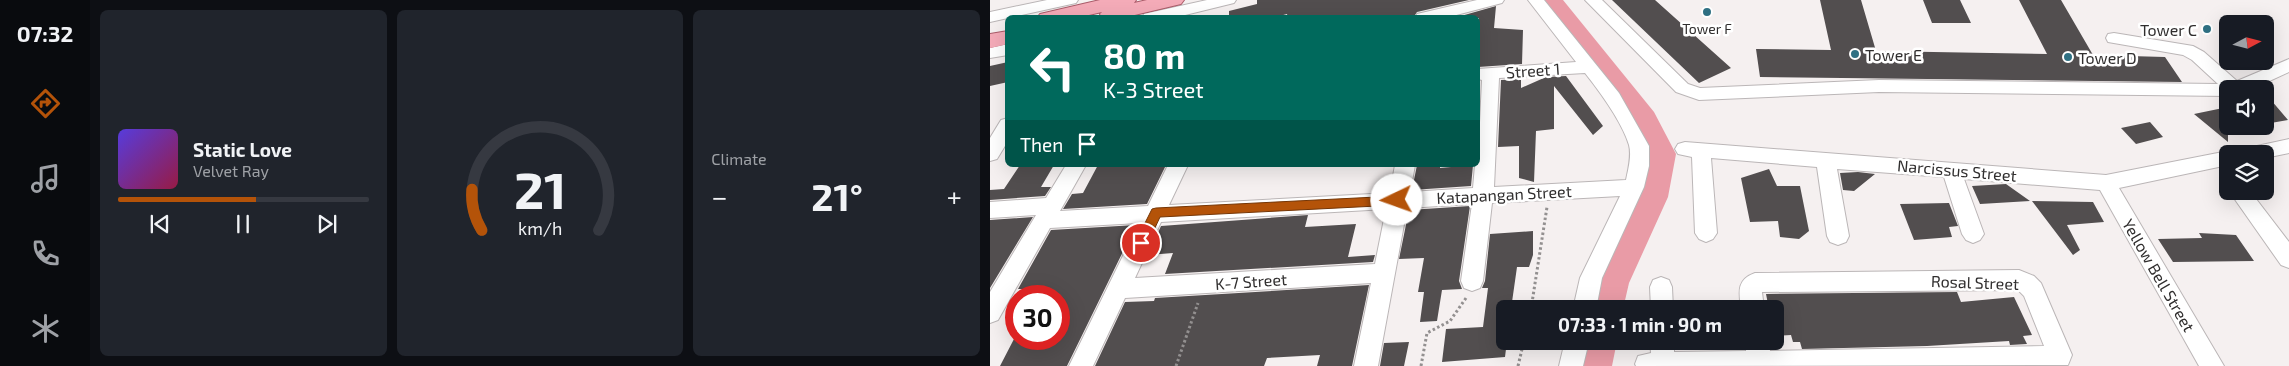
<!DOCTYPE html>
<meta charset="utf-8">
<style>
:root{--surface:#171b24;--page:#20242c;--text:#f1f3f6;--muted:#9ea1a6;--line:#363941;--accent:#b45309}
body{margin:0;font-family:"Exo 2",sans-serif;background:var(--page);color:var(--text);height:100vh;display:flex;flex-direction:column;font-size:19px;white-space:nowrap}
*{box-sizing:border-box;margin:0}
p{font-size:16px;color:var(--muted)}
.icon{flex:none;width:28px;height:28px;fill:none;stroke:currentColor;stroke-width:2;stroke-linecap:round;stroke-linejoin:round}
.map{position:relative;flex:1;overflow:hidden}
.drawer{display:flex;flex-direction:column;gap:10px;padding:10px;background:#0d0f14;width:900px}
.drawer>*{flex:none}
.guide{position:absolute;left:15px;top:15px;width:475px;height:152px;border-radius:8px;box-shadow:0 5px 20px #0002;background:#00695c;color:#fff;overflow:hidden}
.needle{width:32px;rotate:83deg}
.tools{position:absolute;left:1229px;top:15px;display:grid;gap:10px}
.tools a{display:grid;place-items:center;width:55px;height:55px;border-radius:8px;background:var(--surface);box-shadow:0 5px 20px #0002;font-size:25px}
.speed{position:absolute;left:15px;top:285px;display:flex;gap:10px;font-size:25px;font-weight:700;text-align:center}
.speed>*{display:grid;place-content:center;width:65px;height:65px;border-radius:50%;background:var(--surface);box-shadow:0 5px 20px #0002;line-height:1}
.speed .limit{border:8px solid #d22;background:#fff;color:#111}
.pin{position:absolute;display:grid;place-items:center;width:42px;height:42px;color:#fff;margin:-21px;border:2px solid #fff;border-radius:50%;box-shadow:0 1px 5px #0007}
.me{position:absolute;width:55px;margin:-28px;rotate:267deg;stroke-linejoin:round;filter:drop-shadow(0 0 4px #0008)}
.turn{display:flex;align-items:center;gap:18px;height:105px;padding:0 15px;font-size:22px}
.turn .icon{width:65px;height:65px;stroke-width:2.5}
.turn b{display:block;font-size:35px;line-height:42px}
.then{display:flex;align-items:center;height:48px;padding:0 15px;background:#0003;gap:10px;font-size:19px}
.big{font-size:38px;font-weight:700;line-height:1.1}
.drawer .widget{flex:1;display:flex;flex-direction:column;justify-content:center;gap:8px;min-width:0;padding:0 18px;border-radius:8px;background:var(--page)}
.drawer .dial{align-items:center;gap:0}
.dial svg{height:130px;overflow:visible;fill:none;stroke:var(--line);stroke-width:7;stroke-linecap:round;text-anchor:middle}
.dial text{fill:var(--text);stroke:none}
.song{display:flex;align-items:center;gap:15px}
.cover{width:60px;height:60px;border-radius:8px;background:linear-gradient(135deg,hsl(250 70% 55%),hsl(340 70% 35%))}
.played{height:5px;border-radius:2px;background:linear-gradient(90deg,var(--accent) 55%,var(--line) 55%)}
.keys{display:flex;justify-content:space-around;direction:ltr}
.heat{display:flex;justify-content:space-between;align-items:center;font-size:28px;direction:ltr}
.drawer .tiles{flex:1;display:grid;gap:10px;grid-template-columns:repeat(3,1fr)}
.trip{position:absolute;left:506px;top:300px;width:288px;height:50px;border-radius:8px;background:var(--surface);box-shadow:0 5px 20px #0002;font-weight:700;line-height:50px;text-align:center}
main{display:flex;flex:1;min-height:0}
.menu{display:flex;flex-direction:column;width:90px;justify-content:space-around;align-items:center;background:#090b0e;color:var(--muted)}
.menu .icon{width:35px;height:35px}
.menu .selected{color:var(--accent)}
.menu b{font-size:22px;color:var(--text)}
.map>svg:first-child{display:block}
.lines{fill:none;stroke-linecap:round;stroke-linejoin:round}
.river{fill:#e99ba6;fill-rule:evenodd}
.building{fill:#524e4f}
.minor-casing{stroke:#bbb6b7;stroke-width:2}
.major-casing{stroke:#aa5b69;stroke-width:2}
.path{stroke:#939090;stroke-width:3;stroke-dasharray:2.5 2.5;stroke-linecap:butt}
.minor{fill:#fff;fill-rule:evenodd}
.major{fill:#f4abb8;fill-rule:evenodd}
.route{fill:#b45309;stroke:#753606}
.poi-dot{fill:#2f7083;stroke:#fff;stroke-width:2}
.labels{text-anchor:middle;dominant-baseline:central;stroke-width:5;stroke-linejoin:round;paint-order:stroke}
.far-poi-label{font-size:14px;fill:#302e2e;stroke:#fff}
.poi-label{font-size:16px;fill:#302e2e;stroke:#fff;text-anchor:start}
.street-label{font-size:16px;fill:#302e2e;stroke:#fff}
</style>
<main>
<nav class="menu">
<b>07:32</b>
<svg class="icon selected" aria-label="directions" viewBox="0 0 24 24"><path d="M12 3l9 9-9 9-9-9zM9 14v-3h6M13 9l2 2-2 2"/></svg>
<svg class="icon" aria-label="music" viewBox="0 0 24 24"><path d="M9 18V5l10-2v13"/><circle cx="6" cy="18" r="3"/><circle cx="16" cy="16" r="3"/></svg>
<svg class="icon" aria-label="phone" viewBox="0 0 24 24"><path d="M5 4h4l2 5-3 2q2 4 5 5l2-3 5 2v4C11 20 4 13 5 4z"/></svg>
<svg class="icon" aria-label="climate" viewBox="0 0 24 24"><path d="M12 3v18M4 7l16 10M4 17L20 7"/></svg>
</nav>
<section class="drawer">
<div class="tiles">
<div class="widget">
<div class="song"><i class="cover"></i><div><b>Static Love</b><p>Velvet Ray</p></div></div>
<div class="played"></div>
<div class="keys"><svg class="icon" aria-label="previous" viewBox="0 0 24 24"><path d="M18 5L8 12l10 7zM5 5v14"/></svg><svg class="icon" aria-label="pause" viewBox="0 0 24 24"><path d="M8 5v14M16 5v14"/></svg><svg class="icon" aria-label="next" viewBox="0 0 24 24"><path d="M6 5l10 7-10 7zM19 5v14"/></svg></div>
</div>
<div class="widget dial"><svg viewBox="0 0 100 80">
<path d="M14 69A42 42 0 1 1 86 69"/>
<path d="M14 69A42 42 0 0 1 8 44" stroke="#b45309"/>
<text x="50" y="56" font-size="32" font-weight="700">21</text>
<text x="50" y="72" font-size="11">km/h</text>
</svg></div>
<div class="widget"><p>Climate</p>
<div class="heat"><a>−</a><b class="big">21°</b><a>+</a></div>
</div>
</div>
</section>
<div class="map">
<svg width="1299" height="366" viewBox="0 0 1299 366">
<rect width="100%" height="100%" fill="#f5f0f0"/>
<g class="lines">
<!-- river -->
<path class="river" d="M 545,0 L 573,0 L 664,112 L 686,154 L 678,197 L 639,283 L 633,309 L 593,309 L 599,283 L 642,197 L 652,154 L 639,125 Z
M 585,341 L 627,341 L 622,366 L 580,366 Z"/>
</g>
<!-- building -->
<path class="building" d="M 267,0 L 479,0 L 427,12 L 423,18 L 298,18 L 297,14 L 282,18 L 239,18 L 239,11 L 267,4 Z
M 622,0 L 665,0 L 741,68 L 709,83 Z
M 830,0 L 871,0 L 886,51 L 1057,54 L 1029,0 L 1071,0 L 1103,55 L 1175,57 L 1192,82 L 770,77 L 766,49 L 841,50 Z
M 933,0 L 970,0 L 981,23 L 942,23 Z
M 506,6 L 504,28 L 533,30 L 532,64 L 488,67 L 489,18 L 464,18 Z
M 18,62 L 18,82 L 0,86 L 0,66 Z
M 576,76 L 613,126 L 603,135 L 564,86 L 564,129 L 546,131 L 544,182 L 529,178 L 529,146 L 508,147 L 511,80 L 531,79 L 531,88 L 556,77 Z
M 1275,93 L 1298,120 L 1275,124 Z
M 1238,107 L 1238,142 L 1204,114 Z
M 1160,122 L 1173,137 L 1146,144 L 1131,128 Z
M 30,165 L 64,165 L 51,187 L 61,187 L 55,196 L 0,200 L 0,190 L 14,189 Z
M 108,165 L 176,165 L 157,204 L 73,209 L 82,194 L 93,193 Z
M 427,165 L 450,165 L 450,168 L 483,165 L 481,186 L 422,190 Z
M 779,169 L 787,186 L 810,186 L 819,231 L 809,239 L 790,237 L 788,221 L 760,222 L 751,178 Z
M 850,173 L 868,172 L 885,174 L 864,191 L 853,190 Z
M 1016,184 L 1040,201 L 990,204 L 982,186 Z
M 1042,201 L 1103,202 L 1114,222 L 1077,225 L 1090,250 L 1083,255 Z
M 959,203 L 968,226 L 959,227 L 962,237 L 924,240 L 910,204 Z
M 480,206 L 469,281 L 472,289 L 452,290 L 447,321 L 430,322 L 434,292 L 428,292 L 434,258 L 409,259 L 419,210 Z
M 318,215 L 315,227 L 366,224 L 358,257 L 385,255 L 383,262 L 175,274 L 183,253 L 158,255 L 171,226 Z
M 43,217 L 0,288 L 0,220 Z
M 146,225 L 77,366 L 10,366 L 24,339 L 69,339 L 69,296 L 31,296 L 35,289 L 28,289 L 61,230 Z
M 543,231 L 543,255 L 539,267 L 527,267 L 521,309 L 515,309 L 515,341 L 517,341 L 515,357 L 452,362 L 456,329 L 493,327 L 498,288 L 492,288 L 495,281 L 500,234 Z
M 1209,233 L 1246,235 L 1264,261 L 1183,262 L 1168,239 L 1212,238 Z
M 379,285 L 362,366 L 327,366 L 330,355 L 277,358 L 274,366 L 105,366 L 135,302 L 164,301 L 165,298 Z
M 967,292 L 971,302 L 1024,297 L 1042,335 L 1033,336 L 1037,344 L 1020,345 L 1019,341 L 937,346 L 812,349 L 810,342 L 803,342 L 801,335 L 785,336 L 785,309 L 779,309 L 776,294 Z
M 419,342 L 414,366 L 390,366 L 394,343 Z"/>
<g class="lines">
<defs>
<path id="minor" d="M 57,0 L 88,0 L 86,3 L 0,22 L 0,12 Z
M 217,0 L 246,0 L 244,3 L 183,18 L 152,18 L 154,14 Z
M 487,0 L 514,0 L 512,3 L 455,18 L 425,18 L 427,14 Z
M 538,0 L 554,0 L 629,93 L 659,146 L 659,166 L 654,187 L 612,278 L 606,309 L 583,309 L 590,278 L 630,196 L 502,203 L 493,281 L 490,288 L 482,291 L 474,288 L 471,281 L 482,204 L 417,208 L 388,366 L 364,366 L 381,283 L 135,298 L 103,366 L 79,366 L 149,223 L 60,228 L 8,320 L 0,323 L 0,292 L 46,215 L 0,218 L 0,202 L 56,198 L 76,165 L 96,165 L 70,211 L 158,206 L 178,165 L 198,165 L 179,205 L 400,193 L 405,165 L 425,165 L 420,192 L 483,188 L 485,165 L 488,165 L 492,80 L 488,79 L 488,69 L 586,62 ZM 595,73 C 610,92 632,122 639,145 C 642,156 638,170 636,180 L 504,187 L 509,78 ZM 396,209 L 385,264 L 145,278 L 171,222 Z
M 595,0 L 612,0 L 698,84 L 710,88 L 889,80 L 1228,84 L 1202,60 L 1193,55 L 1118,42 L 1116,38 L 1118,34 L 1124,33 L 1203,46 L 1214,52 L 1247,81 L 1299,59 L 1299,72 L 1262,89 L 1238,89 L 1238,96 L 889,92 L 709,100 L 686,92 Z
M 18,44 L 18,55 L 0,58 L 0,48 Z
M 18,118 L 18,141 L 7,159 L 0,161 L 0,138 L 11,120 Z
M 1299,139 L 1299,153 L 1275,158 L 1275,154 L 1250,154 L 1253,149 Z
M 695,142 L 1116,175 L 1238,151 L 1245,153 L 1238,154 L 1238,165 L 1129,188 L 1234,366 L 1209,366 L 1110,190 L 974,179 L 994,234 L 990,240 L 983,243 L 976,240 L 972,234 L 954,177 L 847,169 L 859,236 L 856,242 L 848,245 L 840,242 L 837,236 L 827,167 L 721,158 L 727,233 L 723,239 L 716,242 L 709,239 L 705,233 L 702,157 L 688,154 L 685,149 L 688,144 Z
M 1239,191 L 1260,191 L 1299,242 L 1299,268 L 1291,265 Z
M 1029,270 L 1044,276 L 1051,283 L 1082,355 L 1078,365 L 646,366 L 645,364 L 648,356 L 661,353 L 660,341 L 684,341 L 684,352 L 756,351 L 755,341 L 779,341 L 780,351 L 1054,346 L 1034,296 L 1028,290 L 772,292 L 774,309 L 751,309 C 749,292 746,280 765,273 Z
M 671,277 L 679,280 L 682,287 L 683,309 L 661,309 L 660,287 L 663,280 Z
M 575,341 L 599,341 L 593,366 L 569,366 Z"/>
<path id="major" d="M 110,0 L 146,0 L 144,3 L 157,0 L 194,0 L 191,4 L 132,18 L 112,18 L 110,14 L 112,12 L 86,18 L 47,18 L 50,14 Z
M 18,31 L 18,44 L 0,48 L 0,34 Z"/>
</defs>
<!-- minor casing -->
<use href="#minor" class="minor-casing"/>
<!-- major casing -->
<use href="#major" class="major-casing"/>
<!-- path -->
<path class="path" d="M 541,309 L 557,207
M 186,366 L 208,303
M 431,366 L 437,333 L 460,321 L 476,298
M 528,366 L 534,341"/>
<!-- minor -->
<use href="#minor" class="minor"/>
<!-- major -->
<use href="#major" class="major"/>
</g>
<!-- route -->
<path class="route" d="M 407,196 L 413,200 L 407,205 L 170,217 L 156,247 L 151,248 L 145,243 L 162,209 L 166,208 Z"/>
<!-- markers -->
<g class="poi-dot">
<circle cx="717" cy="12" r="5"/>
<circle cx="1217" cy="29" r="5"/>
<circle cx="865" cy="54" r="5"/>
<circle cx="1078" cy="57" r="5"/>
</g>
<g class="labels">
<!-- far-poi labels -->
<g class="far-poi-label">
<text x="717" y="28">Tower F</text>
</g>
<!-- poi labels -->
<g class="poi-label">
<text x="1207" y="29" text-anchor="end">Tower C</text>
<text x="875" y="54">Tower E</text>
<text x="1088" y="57">Tower D</text>
</g>
<!-- street labels -->
<g class="street-label">
<text transform="translate(543 70) rotate(-4)">Street 1</text>
<text transform="translate(967 170) rotate(5)">Narcissus Street</text>
<text transform="translate(514 194) rotate(-3)">Katapangan Street</text>
<text transform="translate(1169 275) rotate(60)">Yellow Bell Street</text>
<text transform="translate(261 281) rotate(-4)">K-7 Street</text>
<text transform="translate(985 282) rotate(2)">Rosal Street</text>
</g>
</g>
</svg>
<div class="tools">
<a><svg class="needle" viewBox="-14 -14 28 28"><path d="M0-13l5 13h-10z" fill="#e53935"/><path d="M0 13l5-13h-10z" fill="#9ea1a6"/></svg></a>
<a><svg class="icon" aria-label="sound" viewBox="0 0 24 24"><path d="M4 9h4l5-4v14l-5-4H4zM17 9q2 3 0 6"/></svg></a>
<a><svg class="icon" aria-label="layers" viewBox="0 0 24 24"><path d="M12 4l9 5-9 5-9-5zM3 14l9 5 9-5"/></svg></a>
</div>
<div class="speed"><div class="limit">30</div></div>
<div class="pin" style="left:151px;top:243px;background:#d93025"><svg class="icon" aria-label="arrive" viewBox="0 0 24 24"><path d="M6 21V4h12l-3 4 3 4H6"/></svg></div>
<svg class="me" style="left:407px;top:200px" viewBox="-20 -20 40 40"><circle r="19" fill="#fff"/><path d="M0-13L10 11 0 6-10 11z" fill="#b45309"/></svg>
<div class="trip">07:33 · 1 min · 90 m</div>
<div class="guide">
<div class="turn"><svg class="icon" aria-label="left" viewBox="0 0 24 24"><path d="M17 20v-9H6M10 6l-5 5 5 5"/></svg><div><b>80 m</b>K-3 Street</div></div>
<div class="then">Then<svg class="icon" aria-label="arrive" viewBox="0 0 24 24"><path d="M6 21V4h12l-3 4 3 4H6"/></svg></div>
</div>
</div>
</main>
